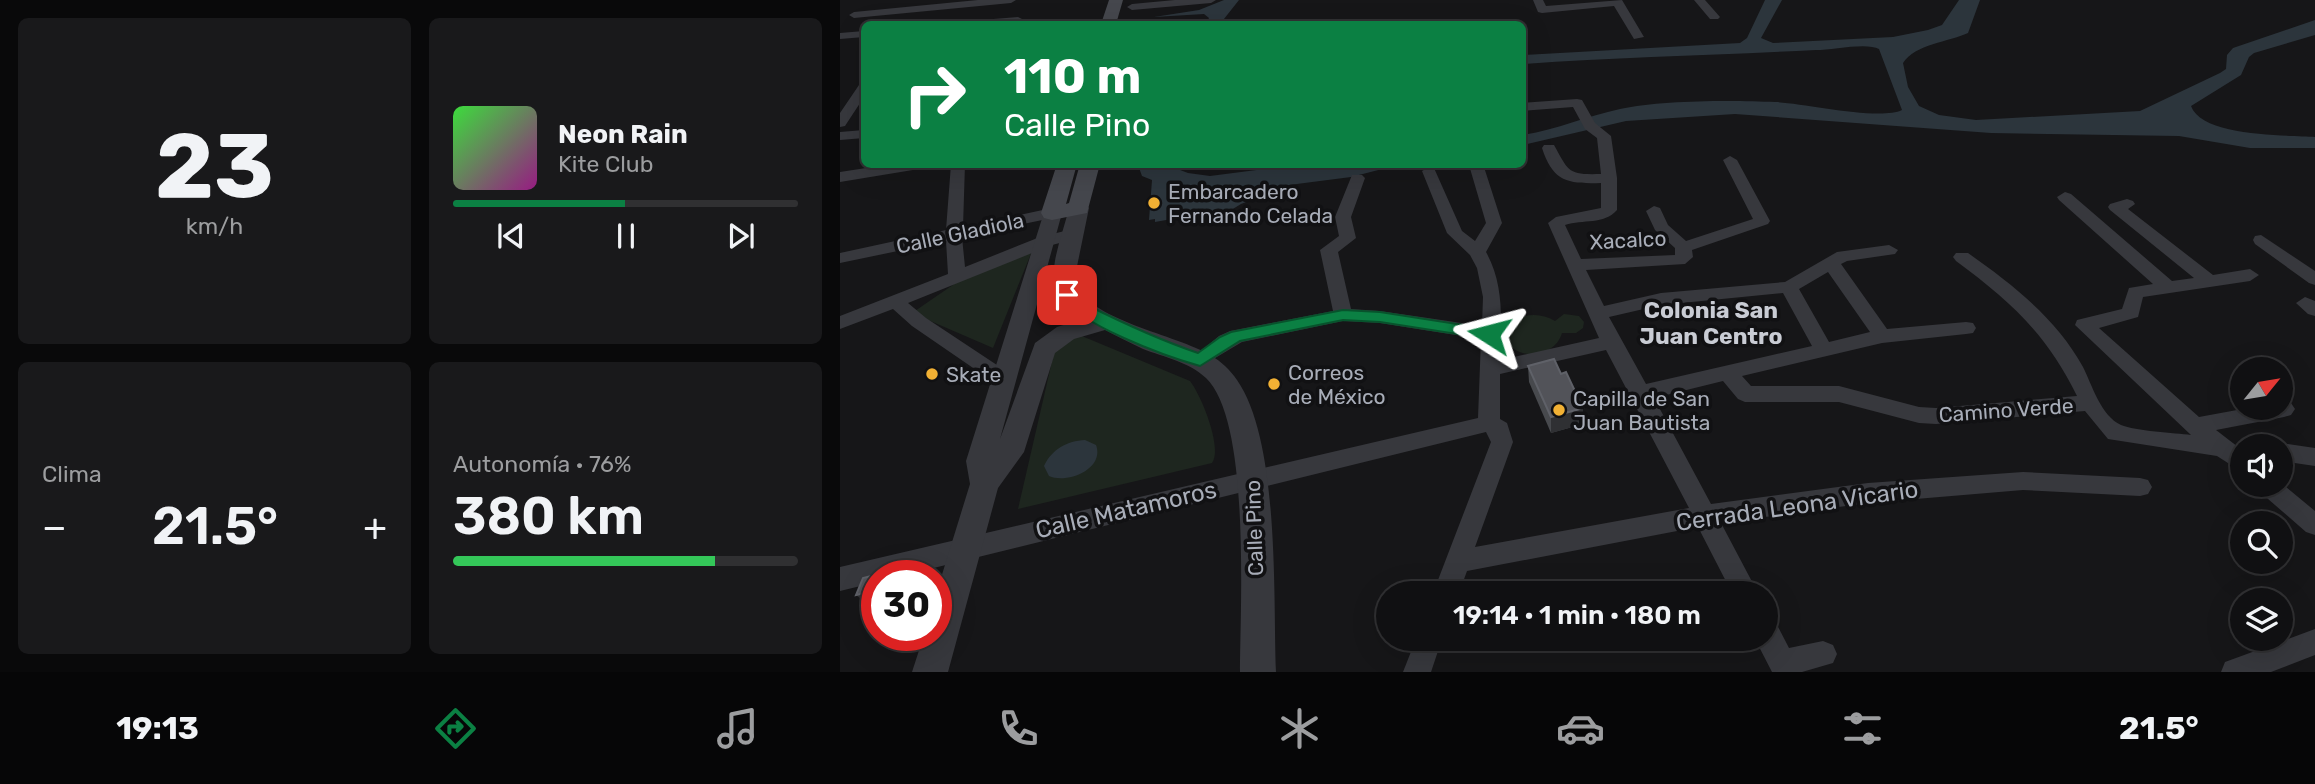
<!DOCTYPE html>
<html lang="es">
<meta charset="utf-8">
<style>
:root{--surface:#101012;--page:#19191b;--text:#f1f3f6;--muted:#9c9d9f;--line:#303032;--accent:#0b8043}
body{margin:0;font-family:Rubik,sans-serif;background:var(--page);color:var(--text);height:100vh;display:flex;flex-direction:column;font-size:26px;white-space:nowrap}
*{box-sizing:border-box;margin:0}
p{font-size:23px;color:var(--muted)}
.icon{flex:none;width:38px;height:38px;fill:none;stroke:currentColor;stroke-width:2;stroke-linecap:round;stroke-linejoin:round}
.map{position:relative;flex:1;overflow:hidden}
.details{display:flex;flex-direction:column;gap:18px;padding:18px;background:#09090a;width:840px}
.details>*{flex:none}
.guide{position:absolute;left:21px;top:21px;width:665px;height:147px;border-radius:10px;box-shadow:0 7px 28px #0002,0 0 0 2px var(--line);background:#0b8043;color:#fff;overflow:hidden}
.needle{width:46px;rotate:60deg}
.controls{position:absolute;left:1390px;top:357px;display:grid;gap:14px}
.controls a{display:grid;place-items:center;width:63px;height:63px;border-radius:50%;background:var(--surface);box-shadow:0 7px 28px #0002,0 0 0 2px var(--line);font-size:35px}
.speed{position:absolute;left:21px;top:560px;display:flex;gap:14px;font-size:35px;font-weight:700;text-align:center}
.speed>*{display:grid;place-content:center;width:91px;height:91px;border-radius:50%;background:var(--surface);box-shadow:0 7px 28px #0002,0 0 0 2px var(--line);line-height:1}
.speed .limit{border:10px solid #d22;background:#fff;color:#111}
.pin{position:absolute;display:grid;place-items:center;width:60px;height:60px;color:#fff;margin:-30px;border-radius:14px;box-shadow:0 4px 10px #0006}
.me{position:absolute;width:77px;margin:-38px;rotate:279deg;stroke-linejoin:round;filter:drop-shadow(0 0 5px #0008)}
.turn{display:flex;align-items:center;gap:24px;height:147px;padding:0 28px;font-size:32px}
.turn .icon{width:91px;height:91px;stroke-width:2.5}
.turn b{display:block;font-size:49px;line-height:60px}
.big{font-size:52px;font-weight:600;line-height:1.1}
.details .widget{flex:1;display:flex;flex-direction:column;justify-content:center;gap:10px;min-width:0;padding:0 24px;border-radius:10px;background:var(--page)}
.details .dial{align-items:center;gap:0}
.dial b{font-size:91px;line-height:1}
.song{display:flex;align-items:center;gap:21px}
.cover{width:84px;height:84px;border-radius:10px;background:linear-gradient(135deg,hsl(120 70% 55%),hsl(310 70% 35%))}
.played{height:7px;border-radius:4px;background:linear-gradient(90deg,var(--accent) 50%,var(--line) 50%)}
.keys{display:flex;justify-content:space-around;direction:ltr}
.heat{display:flex;justify-content:space-between;align-items:center;font-size:38px;direction:ltr}
.charge{height:10px;border-radius:5px;background:linear-gradient(90deg,#34c759 76%,var(--line) 0)}
.details .tiles{flex:1;display:grid;gap:18px;grid-template-columns:repeat(2,1fr)}
.trip{position:absolute;left:536px;top:581px;width:402px;height:70px;border-radius:35px;background:var(--surface);box-shadow:0 7px 28px #0002,0 0 0 2px var(--line);font-weight:600;line-height:70px;text-align:center}
.dock{display:flex;height:112px;justify-content:space-around;align-items:center;background:#060607;color:var(--muted)}
.dock .icon{width:49px;height:49px}
.dock .active{color:var(--accent)}
.dock b{font-size:32px;color:var(--text)}
main{display:flex;flex:1;min-height:0}
.map>svg:first-child{display:block}
.green{fill:#1e261f}
.water{fill:#2c353c}
.lines{fill:none;stroke-linecap:round;stroke-linejoin:round}
.minor{fill:#37383d;fill-rule:evenodd}
.tertiary{fill:#37383d;fill-rule:evenodd}
.secondary{fill:#45474d;fill-rule:evenodd}
.wall{fill:#47494d}
.shaded-wall{fill:#2f3033}
.building{fill:#525359;stroke:#5f6168;stroke-width:2}
.route{fill:#0b8043;stroke:#07532c;stroke-width:2}
.poi-dot{fill:#f2b134;stroke:#111113;stroke-width:2.5}
.labels{text-anchor:middle;dominant-baseline:central;stroke-width:7;stroke-linejoin:round;paint-order:stroke}
.poi-label{font-size:21px;fill:#a8adb8;stroke:#111113;text-anchor:start}
.street-label{font-size:21px;fill:#a8adb8;stroke:#111113}
.neighbourhood-label{font-size:23px;font-weight:bold;fill:#c9ccd4;stroke:#111113}
.near-street-label{font-size:24px;fill:#a8adb8;stroke:#111113}
</style>
<main>
<section class="details">
<div class="tiles">
<div class="widget dial"><b>23</b><p>km/h</p></div>
<div class="widget">
<div class="song"><i class="cover"></i><div><b>Neon Rain</b><p>Kite Club</p></div></div>
<div class="played"></div>
<div class="keys"><svg class="icon" aria-label="previous" viewBox="0 0 24 24"><path d="M18 5L8 12l10 7zM5 5v14"/></svg><svg class="icon" aria-label="pause" viewBox="0 0 24 24"><path d="M8 5v14M16 5v14"/></svg><svg class="icon" aria-label="next" viewBox="0 0 24 24"><path d="M6 5l10 7-10 7zM19 5v14"/></svg></div>
</div>
<div class="widget"><p>Clima</p>
<div class="heat"><a>−</a><b class="big">21.5°</b><a>+</a></div>
</div>
<div class="widget"><p>Autonomía · 76%</p><b class="big">380 km</b><div class="charge"></div></div>
</div>
</section>
<div class="map">
<svg width="1475" height="672" viewBox="0 0 1475 672">
<rect width="100%" height="100%" fill="#161618"/>
<!-- green -->
<path class="green" d="M 192,251 L 153,348 L 72,313 L 123,278 Z
M 724,314 L 739,316 L 744,322 L 743,328 L 736,333 L 722,333 C 715,358 677,362 665,339 L 668,326 C 682,313 699,312 715,321 Z
M 237,334 L 350,381 C 361,395 383,448 372,463 L 178,509 L 216,344 Z"/>
<!-- water -->
<path class="water" d="M 384,0 L 399,0 L 380,24 L 366,24 L 369,18 L 364,14 L 314,17 L 359,10 Z
M 925,0 L 942,0 L 921,38 L 933,43 L 1053,37 L 1088,30 L 1102,25 L 1119,0 L 1140,0 L 1128,33 C 1109,42 1075,44 1063,63 L 1068,87 L 1079,106 L 1099,115 L 1136,120 L 1300,111 L 1380,73 L 1386,69 L 1387,55 L 1393,48 L 1475,20 L 1475,35 L 1414,53 L 1409,57 L 1401,75 L 1351,106 C 1362,137 1446,135 1475,137 L 1475,148 L 1410,148 L 1339,136 L 1151,133 L 895,114 L 786,121 L 683,145 L 683,135 C 716,130 747,116 780,109 C 821,100 892,100 935,102 C 964,103 1039,121 1062,110 L 1039,49 C 1027,42 992,50 976,50 C 878,55 780,57 683,64 L 683,55 L 900,43 L 907,38 Z
M 298,165 L 327,165 L 348,173 L 370,176 L 456,165 L 558,165 L 511,177 L 449,185 L 401,204 L 378,218 L 354,222 L 354,215 L 315,222 L 315,219 L 309,220 L 312,180 L 302,176 Z
M 245,440 L 256,445 C 265,469 227,484 209,476 L 204,466 C 212,449 227,441 245,440 Z"/>
<g class="lines">
<!-- minor -->
<path class="minor" d="M 138,0 L 176,0 L 171,3 L 14,18 L 9,15 L 14,12 Z
M 335,0 L 376,0 L 371,3 L 292,10 L 287,7 L 292,4 Z
M 693,0 L 703,0 L 706,6 L 782,0 L 804,37 L 794,39 L 774,6 L 702,13 L 698,12 Z
M 854,0 L 865,0 L 880,17 L 878,19 L 870,19 Z
M 178,17 L 184,20 L 182,22 L 123,24 L 129,21 Z
M 24,31 L 24,37 L 0,39 L 0,33 Z
M 24,84 L 24,97 L 5,126 L 0,127 L 0,113 L 19,85 Z
M 737,99 L 742,100 L 755,123 L 771,136 L 777,178 L 777,210 C 764,225 743,219 725,225 L 741,259 L 835,255 L 835,248 L 815,230 L 806,211 L 814,206 L 820,208 L 828,225 L 846,241 L 913,219 L 883,160 L 890,156 L 897,160 L 930,221 L 928,224 L 852,250 L 853,257 L 845,264 L 746,270 L 764,306 L 821,293 L 945,282 L 997,252 L 1049,245 L 1058,250 L 1055,254 L 1007,261 L 1001,264 L 1047,329 L 1126,322 L 1133,323 L 1136,328 L 1133,333 L 1126,334 L 1042,343 L 902,376 L 911,386 L 999,386 L 1079,407 L 1096,408 L 1237,396 C 1207,334 1170,301 1116,261 L 1113,257 L 1116,253 L 1128,253 C 1172,284 1217,319 1243,367 C 1252,385 1261,416 1281,425 C 1295,431 1335,433 1351,435 L 1235,325 L 1237,320 L 1282,309 L 1289,288 L 1313,284 L 1219,200 L 1217,197 L 1225,192 L 1231,194 L 1332,281 L 1354,278 L 1270,210 L 1268,207 L 1270,204 L 1287,199 L 1293,201 L 1295,204 L 1288,209 L 1373,275 L 1410,269 L 1419,275 L 1410,281 L 1303,297 L 1298,317 L 1259,328 L 1359,417 L 1408,408 L 1440,408 L 1440,402 L 1451,403 L 1455,409 L 1451,415 L 1444,417 L 1376,430 L 1402,450 L 1402,472 L 1377,456 L 1268,439 L 1245,411 L 1096,424 L 1079,423 L 999,402 L 905,402 L 898,399 L 883,381 L 814,398 L 871,504 L 1028,483 L 1183,472 L 1300,478 L 1308,480 L 1312,487 L 1308,494 L 1300,496 L 1183,490 L 1028,503 L 881,523 L 918,593 L 892,593 L 858,527 L 627,571 L 619,593 L 593,593 L 651,442 L 646,432 L 61,576 L 37,576 L 37,582 L 0,591 L 0,567 L 638,418 L 641,339 L 540,323 L 503,321 L 402,342 L 360,367 L 353,365 L 350,360 L 379,336 L 390,331 L 493,311 L 480,250 L 499,236 L 495,217 L 512,175 L 522,175 L 525,178 L 511,217 L 516,238 L 498,252 L 511,309 L 540,311 L 642,326 L 643,297 L 637,268 L 630,255 L 607,233 L 582,171 L 589,167 L 594,168 L 622,231 L 635,241 L 646,223 L 629,165 L 643,164 L 662,223 L 646,252 C 665,286 661,322 660,360 L 759,338 L 708,223 L 716,217 L 761,208 L 761,183 C 728,184 713,182 702,148 L 704,145 L 714,145 C 729,172 728,175 761,174 L 757,138 L 745,129 L 733,107 L 682,111 L 682,103 ZM 988,272 L 1030,332 L 989,342 L 959,289 ZM 943,293 L 972,346 L 806,384 L 769,317 L 821,305 ZM 766,350 L 849,508 L 635,547 L 673,442 L 667,423 L 660,419 L 660,374 Z
M 24,130 L 24,138 L 0,140 L 0,132 Z
M 52,164 L 92,164 L 85,168 L 0,182 L 0,172 Z
M 111,164 L 125,164 L 123,227 L 212,208 L 220,213 L 212,218 L 122,237 L 125,267 L 200,237 L 233,229 L 241,234 L 239,238 L 212,245 L 68,303 L 86,318 L 169,373 L 172,378 L 169,383 L 162,385 L 155,383 L 72,326 L 53,309 L 0,329 L 0,316 L 108,274 L 106,241 L 0,263 L 0,253 L 106,230 Z
M 1421,235 L 1475,271 L 1475,285 L 1469,283 L 1415,244 L 1413,240 L 1415,236 Z
M 1465,297 L 1475,301 L 1475,316 L 1468,314 L 1456,303 Z
M 1440,443 L 1475,448 L 1475,466 L 1440,461 L 1440,446 L 1432,446 Z
M 1440,482 L 1475,511 L 1475,535 L 1466,532 L 1420,492 L 1416,485 L 1440,485 Z
M 926,619 L 936,623 L 949,648 L 983,641 L 993,645 L 997,654 L 993,663 L 962,672 L 932,672 L 915,639 L 926,639 Z
M 1475,629 L 1475,655 L 1431,672 L 1381,672 L 1385,662 Z
M 576,639 L 602,639 L 591,672 L 563,672 Z"/>
<!-- tertiary -->
<path class="tertiary" d="M 239,202 L 246,204 L 249,208 L 234,281 C 246,320 338,335 370,355 C 381,361 390,370 397,380 C 440,442 433,596 436,672 L 400,672 C 400,608 411,421 366,378 C 349,362 324,357 303,349 C 290,343 277,336 265,330 L 234,339 L 215,353 L 184,452 L 158,488 L 108,672 L 72,672 L 84,635 L 96,635 L 96,594 L 130,484 L 126,461 L 205,209 L 219,209 L 222,213 L 160,439 L 195,343 L 217,327 L 243,319 C 194,294 219,250 229,208 L 232,204 Z"/>
<!-- secondary -->
<path class="secondary" d="M 269,0 L 283,0 L 276,24 L 261,24 Z
M 217,164 L 237,164 L 226,204 L 229,203 L 240,164 L 260,164 L 247,213 L 212,220 L 204,218 L 201,213 Z"/>
</g>
<!-- wall -->
<path class="wall" d="M 688,366 L 743,424 L 711,433 L 689,382 Z"/>
<!-- shaded-wall -->
<path class="shaded-wall" d="M 743,408 L 743,424 L 711,433 L 711,417 Z
M 70,566 L 79,574 L 78,576 L 67,576 Z
M 37,590 L 37,601 L 26,603 L 16,595 Z"/>
<!-- building -->
<path class="building" d="M 714,359 L 721,374 L 726,372 L 743,408 L 711,417 L 688,366 Z
M 70,566 L 67,576 L 37,576 L 37,590 L 16,595 L 23,578 Z"/>
<!-- route -->
<path class="route" d="M 227,290 C 236,293 240,302 249,306 C 285,324 320,340 358,353 L 380,337 L 391,332 L 503,310 L 540,312 L 649,329 L 657,334 L 649,339 L 540,322 L 503,320 L 400,341 L 360,366 C 324,356 240,325 219,295 Z"/>
<!-- markers -->
<g class="poi-dot">
<circle cx="314" cy="203" r="7"/>
<circle cx="92" cy="374" r="7"/>
<circle cx="434" cy="384" r="7"/>
<circle cx="719" cy="410" r="7"/>
</g>
<g class="labels">
<!-- poi labels -->
<g class="poi-label">
<text x="328" y="191">Embarcadero<tspan x="328" dy="24">Fernando Celada</tspan></text>
<text x="448" y="372">Correos<tspan x="448" dy="24">de México</tspan></text>
<text x="106" y="374">Skate</text>
<text x="733" y="398">Capilla de San<tspan x="733" dy="24">Juan Bautista</tspan></text>
</g>
<!-- street labels -->
<g class="street-label">
<text transform="translate(120 233) rotate(-12)">Calle Gladiola</text>
<text transform="translate(788 240) rotate(-3)">Xacalco</text>
<text transform="translate(1166 410) rotate(-4)">Camino Verde</text>
<text transform="translate(414 528) rotate(-92)">Calle Pino</text>
</g>
<!-- neighbourhood labels -->
<g class="neighbourhood-label">
<text x="871" y="310">Colonia San<tspan x="871" dy="26">Juan Centro</tspan></text>
</g>
<!-- near-street labels -->
<g class="near-street-label">
<text transform="translate(957 506) rotate(-8)">Cerrada Leona Vicario</text>
<text transform="translate(286 510) rotate(-13)">Calle Matamoros</text>
</g>
</g>
</svg>
<div class="controls">
<a><svg class="needle" viewBox="-14 -14 28 28"><path d="M0-13l5 13h-10z" fill="#e53935"/><path d="M0 13l5-13h-10z" fill="#9c9d9f"/></svg></a>
<a><svg class="icon" aria-label="sound" viewBox="0 0 24 24"><path d="M4 9h4l5-4v14l-5-4H4zM17 9q2 3 0 6"/></svg></a>
<a><svg class="icon" aria-label="search" viewBox="0 0 24 24"><circle cx="10" cy="10" r="6"/><path d="M15 15l6 6"/></svg></a>
<a><svg class="icon" aria-label="layers" viewBox="0 0 24 24"><path d="M12 4l9 5-9 5-9-5zM3 14l9 5 9-5"/></svg></a>
</div>
<div class="speed"><div class="limit">30</div></div>
<div class="pin" style="left:227px;top:295px;background:#d93025"><svg class="icon" aria-label="arrive" viewBox="0 0 24 24"><path d="M6 21V4h12l-3 4 3 4H6"/></svg></div>
<svg class="me" style="left:649px;top:334px" viewBox="-20 -20 40 40"><path d="M0-17L14 15 0 8-14 15z" fill="#0b8043" stroke="#fff" stroke-width="4"/></svg>
<div class="trip">19:14 · 1 min · 180 m</div>
<div class="guide">
<div class="turn"><svg class="icon" aria-label="right" viewBox="0 0 24 24"><path d="M7 20v-9h11M14 6l5 5-5 5"/></svg><div><b>110 m</b>Calle Pino</div></div>
</div>
</div>
</main>
<nav class="dock">
<b>19:13</b>
<svg class="icon active" aria-label="directions" viewBox="0 0 24 24"><path d="M12 3l9 9-9 9-9-9zM9 14v-3h6M13 9l2 2-2 2"/></svg>
<svg class="icon" aria-label="music" viewBox="0 0 24 24"><path d="M9 18V5l10-2v13"/><circle cx="6" cy="18" r="3"/><circle cx="16" cy="16" r="3"/></svg>
<svg class="icon" aria-label="phone" viewBox="0 0 24 24"><path d="M5 4h4l2 5-3 2q2 4 5 5l2-3 5 2v4C11 20 4 13 5 4z"/></svg>
<svg class="icon" aria-label="climate" viewBox="0 0 24 24"><path d="M12 3v18M4 7l16 10M4 17L20 7"/></svg>
<svg class="icon" aria-label="car" viewBox="0 0 24 24"><path d="M5 17H2v-5l4-1 3-4h7l3 4 3 1v5h-3M9 17h6M6 11h13"/><circle cx="7" cy="17" r="2"/><circle cx="17" cy="17" r="2"/></svg>
<svg class="icon" aria-label="filters" viewBox="0 0 24 24"><path d="M4 7h16M4 17h16"/><circle cx="9" cy="7" r="2"/><circle cx="15" cy="17" r="2"/></svg>
<b>21.5°</b>
</nav>
